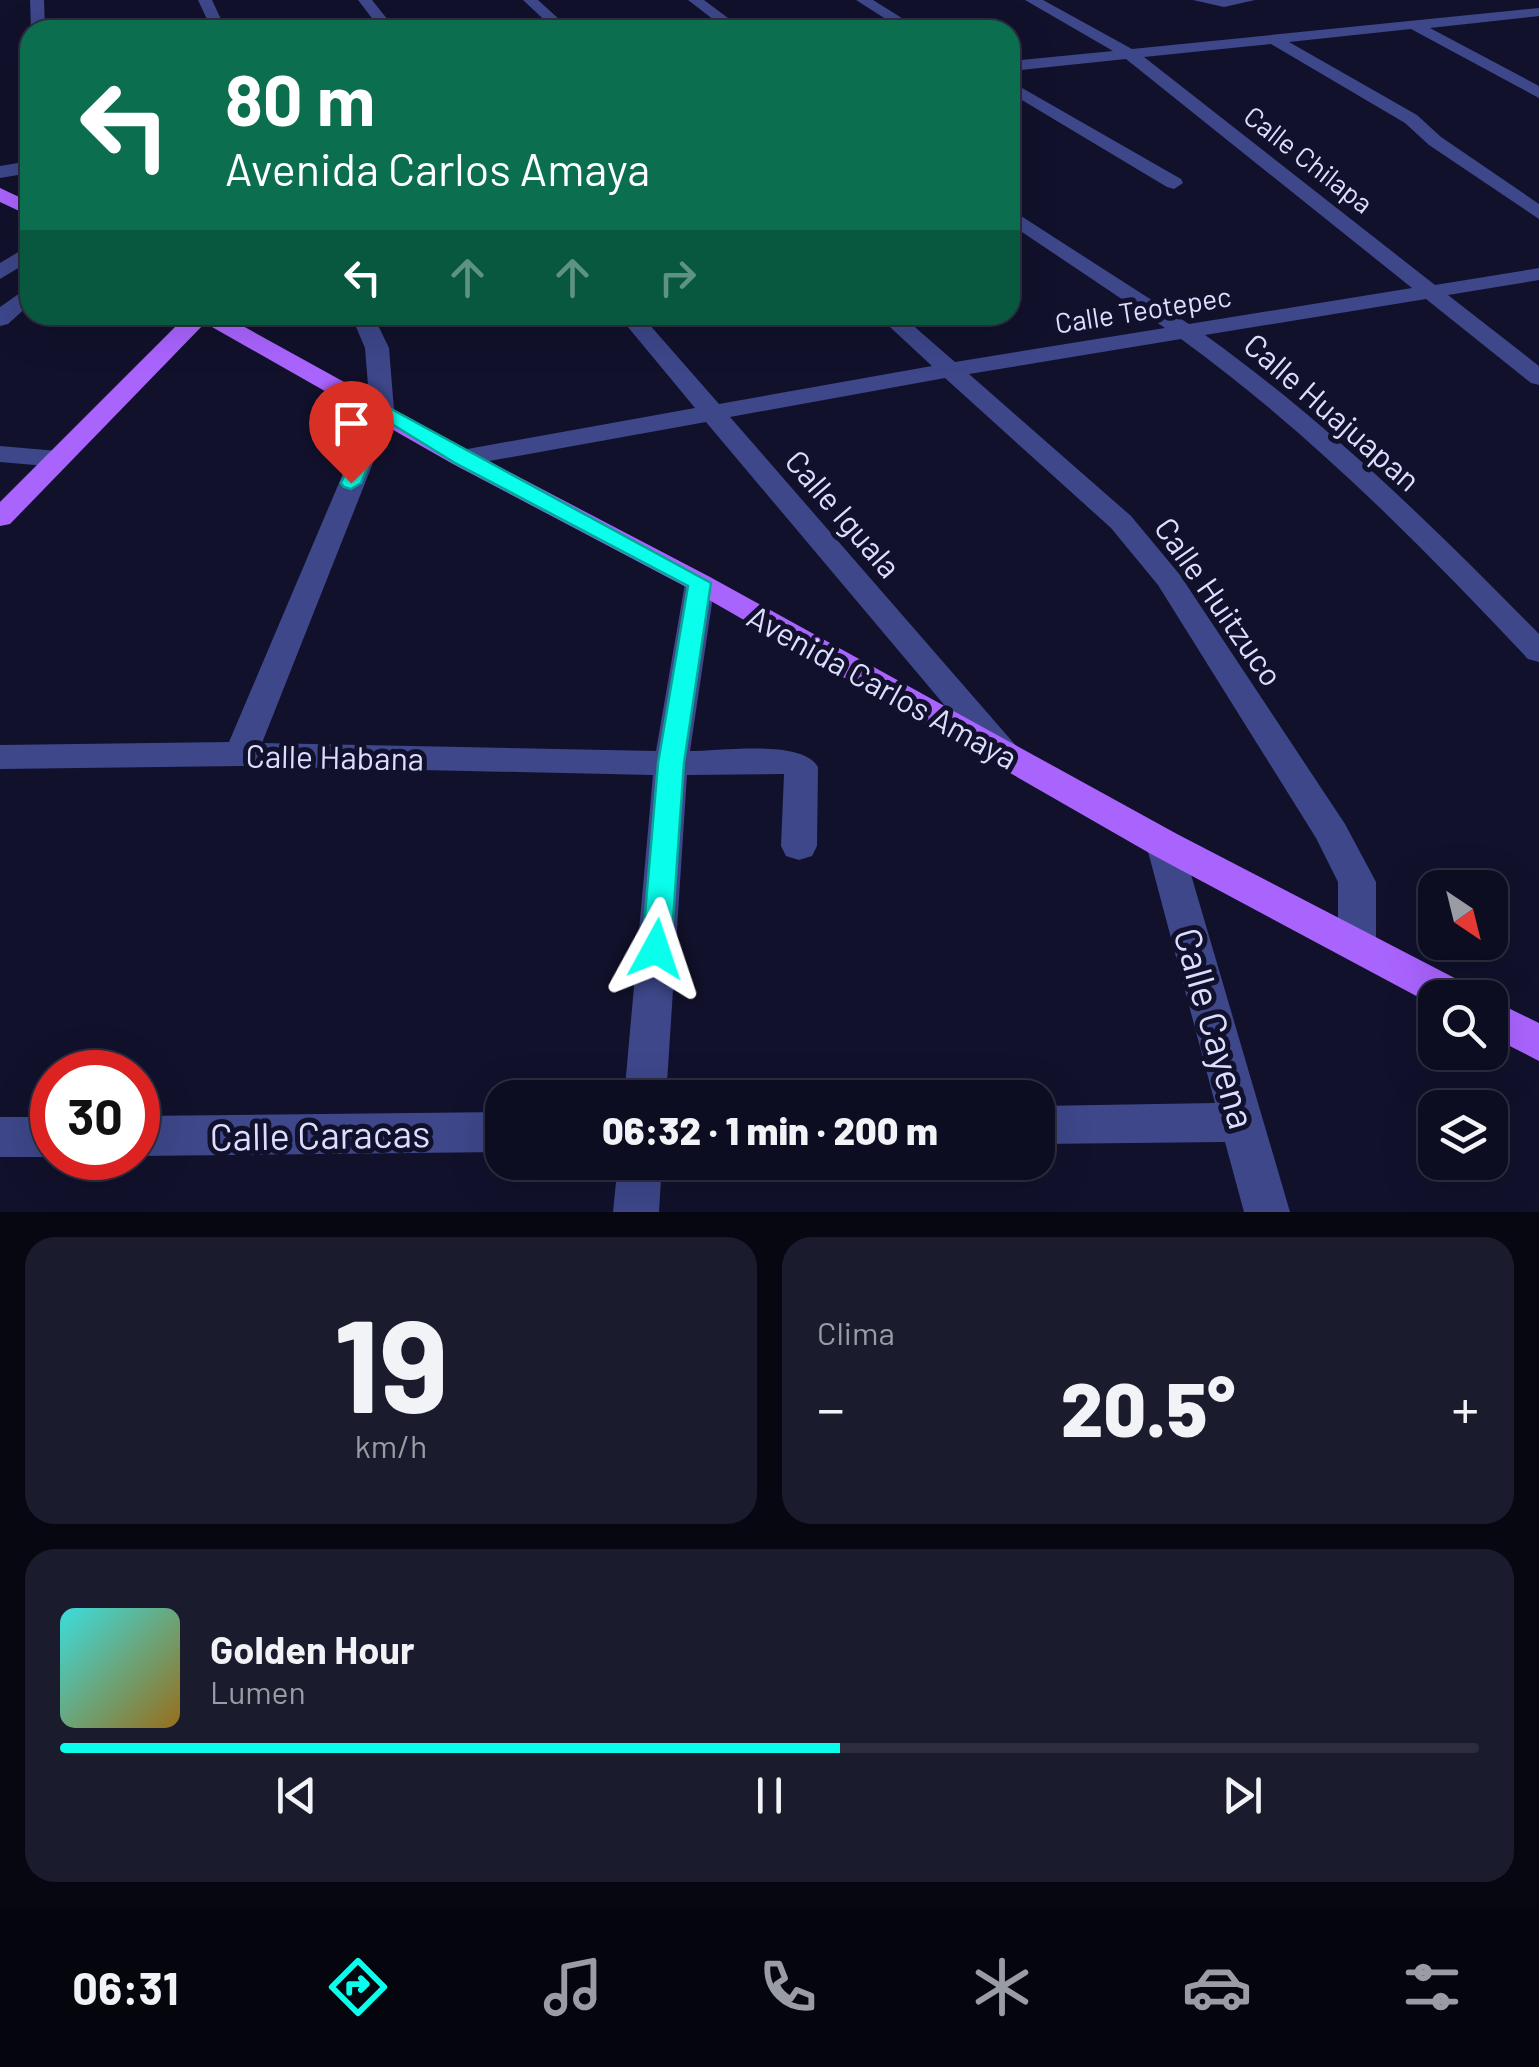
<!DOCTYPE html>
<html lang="es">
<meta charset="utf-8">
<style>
:root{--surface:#0d0d21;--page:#1b1b2e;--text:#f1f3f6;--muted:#9a9ca5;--line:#2d2d3f;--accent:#09feec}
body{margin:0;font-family:Barlow,sans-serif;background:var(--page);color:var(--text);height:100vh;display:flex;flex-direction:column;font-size:38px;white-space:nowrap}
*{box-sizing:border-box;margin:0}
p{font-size:32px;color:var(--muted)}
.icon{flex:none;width:55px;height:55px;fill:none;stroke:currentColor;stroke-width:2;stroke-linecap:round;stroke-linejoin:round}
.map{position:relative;height:1212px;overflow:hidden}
.panel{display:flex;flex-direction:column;gap:25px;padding:25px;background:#070712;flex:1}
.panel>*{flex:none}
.banner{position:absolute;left:20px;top:20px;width:1000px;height:305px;border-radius:30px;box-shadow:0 10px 40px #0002,0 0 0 2px var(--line);background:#0b6e4f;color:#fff;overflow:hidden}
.needle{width:65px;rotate:145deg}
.controls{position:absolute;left:1418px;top:870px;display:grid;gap:20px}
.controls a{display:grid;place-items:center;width:90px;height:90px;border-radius:20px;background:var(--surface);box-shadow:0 10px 40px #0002,0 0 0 2px var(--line);font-size:50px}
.speed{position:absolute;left:30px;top:1050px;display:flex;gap:20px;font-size:50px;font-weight:700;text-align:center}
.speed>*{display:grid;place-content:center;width:130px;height:130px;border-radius:50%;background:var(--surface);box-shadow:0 10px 40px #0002,0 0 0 2px var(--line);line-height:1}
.speed .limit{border:15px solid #d22;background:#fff;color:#111}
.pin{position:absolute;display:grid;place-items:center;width:85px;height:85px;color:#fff;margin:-102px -42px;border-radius:50% 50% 50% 0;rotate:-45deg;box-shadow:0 0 10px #0007}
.pin .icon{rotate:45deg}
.me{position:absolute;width:110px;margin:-55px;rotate:5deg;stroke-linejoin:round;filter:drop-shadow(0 0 8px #0008)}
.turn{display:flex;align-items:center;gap:35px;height:210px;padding:0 40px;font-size:45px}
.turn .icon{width:130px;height:130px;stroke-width:2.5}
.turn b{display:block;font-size:70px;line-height:85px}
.lanes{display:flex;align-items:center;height:95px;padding:0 40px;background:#0003;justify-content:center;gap:50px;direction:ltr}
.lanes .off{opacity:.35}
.big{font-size:75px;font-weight:800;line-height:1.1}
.panel .card{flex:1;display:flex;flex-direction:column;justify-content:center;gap:15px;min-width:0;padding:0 35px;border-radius:30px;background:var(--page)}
.panel .dial{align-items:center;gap:0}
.dial b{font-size:130px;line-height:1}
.song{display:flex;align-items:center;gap:30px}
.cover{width:120px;height:120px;border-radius:15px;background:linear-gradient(135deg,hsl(180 70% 55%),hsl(40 70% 35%))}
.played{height:10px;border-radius:5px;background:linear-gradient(90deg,var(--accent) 55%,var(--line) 55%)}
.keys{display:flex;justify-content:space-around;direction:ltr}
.heat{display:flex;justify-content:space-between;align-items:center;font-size:55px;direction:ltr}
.panel .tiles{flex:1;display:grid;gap:25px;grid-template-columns:1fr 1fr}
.card:last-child{grid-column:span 2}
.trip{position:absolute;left:485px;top:1080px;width:570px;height:100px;border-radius:30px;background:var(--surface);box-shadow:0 10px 40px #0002,0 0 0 2px var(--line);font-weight:800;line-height:100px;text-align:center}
.tab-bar{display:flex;height:160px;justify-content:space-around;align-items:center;background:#05050d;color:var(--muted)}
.tab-bar .icon{width:70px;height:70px}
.tab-bar .selected{color:var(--accent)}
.tab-bar b{font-size:45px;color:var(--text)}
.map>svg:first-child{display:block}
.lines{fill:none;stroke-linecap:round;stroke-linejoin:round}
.minor{fill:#3d478a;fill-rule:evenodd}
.major{fill:#aa64fe;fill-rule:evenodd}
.route{fill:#09feec;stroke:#06a599;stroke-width:2.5}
.labels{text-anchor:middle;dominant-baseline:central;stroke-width:10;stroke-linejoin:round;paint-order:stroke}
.far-street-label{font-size:28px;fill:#dcdeff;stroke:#11112c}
.street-label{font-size:32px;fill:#dcdeff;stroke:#11112c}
.near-street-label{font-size:38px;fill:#dcdeff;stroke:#11112c}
</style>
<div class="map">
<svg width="1539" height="1212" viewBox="0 0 1539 1212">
<rect width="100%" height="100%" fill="#11112c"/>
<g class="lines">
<!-- minor -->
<path class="minor" d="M 30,0 L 44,0 L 45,30 L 31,30 Z
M 198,0 L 212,0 L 226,30 L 212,30 Z
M 358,0 L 372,0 L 396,30 L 381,30 Z
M 523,0 L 538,0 L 571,30 L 555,30 Z
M 688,0 L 704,0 L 744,30 L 727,30 Z
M 856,0 L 873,0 L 921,30 L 903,30 Z
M 1025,0 L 1043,0 L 1132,49 L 1539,8 L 1539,16 L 1430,28 L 1539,86 L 1539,98 L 1411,29 L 1289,42 L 1417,115 L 1441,137 L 1539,204 L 1539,219 L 1429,145 L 1405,123 L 1271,44 L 1144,57 L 1435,285 L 1539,268 L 1539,280 L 1448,295 L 1539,366 L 1539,385 L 1531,383 L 1426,299 L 1205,335 C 1327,422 1434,527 1539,634 L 1539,662 L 1528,659 C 1420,544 1309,432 1181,339 L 969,374 L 1131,516 L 1180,575 L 1345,824 L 1376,882 L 1376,945 L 1371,956 L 1357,960 L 1343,956 L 1338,945 L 1338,882 L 1316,838 L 1158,585 L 1111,528 L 945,378 L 730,417 L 1018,748 L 1023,756 L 1018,764 L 1006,768 L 994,764 L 706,422 L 462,466 L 449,458 L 462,450 L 695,408 L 618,315 L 641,315 L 719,404 L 932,366 L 877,315 L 901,315 L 955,362 L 1165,328 L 1010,224 L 1010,209 L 1189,324 L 1412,288 L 1126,59 L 1010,71 L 1010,61 L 1113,51 Z
M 1193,0 L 1255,0 L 1224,7 Z
M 1010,81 L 1181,179 L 1183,183 L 1174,189 L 1167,187 L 1010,93 Z
M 30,161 L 30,173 L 0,178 L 0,166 Z
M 30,245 L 30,261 L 0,279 L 0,263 Z
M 30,286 L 30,304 L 8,324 L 0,326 L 0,307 Z
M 351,315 L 373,315 L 389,348 L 394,410 L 262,743 L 656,751 L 685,583 L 690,577 L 710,577 L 715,583 L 690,751 C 721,751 802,739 818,767 L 817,846 L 812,856 L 799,860 L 786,856 L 781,846 L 784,774 L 687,775 L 666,1098 L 624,1098 L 653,775 L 241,766 L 0,769 L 0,745 L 229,742 L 370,410 L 365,348 Z
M 0,446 L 58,451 L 71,459 L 58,467 L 0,462 Z
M 1164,831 L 1177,834 L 1182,844 L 1290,1212 L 1244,1212 L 1225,1142 L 1038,1144 L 1038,1106 L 1215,1103 L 1146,844 L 1151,834 Z
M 502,1112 L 502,1152 L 138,1156 L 138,1116 Z
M 0,1117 L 52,1117 L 52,1157 L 0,1157 Z
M 618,1162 L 662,1162 L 659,1212 L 613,1212 Z"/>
<!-- major -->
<path class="major" d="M 0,188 L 30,202 L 30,216 L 0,202 Z
M 187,315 L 223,315 L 471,452 L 710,577 L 1177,834 L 1470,986 L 1476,998 L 1435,998 L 1435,1006 L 1151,854 L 690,589 L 453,464 L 205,323 L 10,524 L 0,526 L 0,502 Z
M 1490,999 L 1539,1023 L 1539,1061 L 1490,1036 Z"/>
</g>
<!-- route -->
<path class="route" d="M 382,404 L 711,583 L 684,763 L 671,949 L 667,957 L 656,961 L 646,957 L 642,949 L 658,763 L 688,586 L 455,463 L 387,421 L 361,483 L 351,489 L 344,487 L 341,483 L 373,410 Z"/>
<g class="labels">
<!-- far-street labels -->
<g class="far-street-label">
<text transform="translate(1309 159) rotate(38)">Calle Chilapa</text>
<text transform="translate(1143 309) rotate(-9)">Calle Teotepec</text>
</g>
<!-- street labels -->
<g class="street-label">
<text transform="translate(1333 411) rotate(41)">Calle Huajuapan</text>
<text transform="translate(844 513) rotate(49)">Calle Iguala</text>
<text transform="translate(1220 601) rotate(55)">Calle Huitzuco</text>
<text transform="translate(883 686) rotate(29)">Avenida Carlos Amaya</text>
<text transform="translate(335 756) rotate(1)">Calle Habana</text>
</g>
<!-- near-street labels -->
<g class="near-street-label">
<text transform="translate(1216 1028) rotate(74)">Calle Cayena</text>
<text transform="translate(320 1134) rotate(-1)">Calle Caracas</text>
</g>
</g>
</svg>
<div class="controls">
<a><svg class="needle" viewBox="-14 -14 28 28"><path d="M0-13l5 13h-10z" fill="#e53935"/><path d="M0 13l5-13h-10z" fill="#9a9ca5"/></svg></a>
<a><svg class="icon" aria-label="search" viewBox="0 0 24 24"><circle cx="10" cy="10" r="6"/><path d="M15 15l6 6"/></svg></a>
<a><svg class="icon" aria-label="layers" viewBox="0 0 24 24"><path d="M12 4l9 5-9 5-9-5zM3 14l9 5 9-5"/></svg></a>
</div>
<div class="speed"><div class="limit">30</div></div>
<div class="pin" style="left:351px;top:483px;background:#d93025"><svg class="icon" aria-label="arrive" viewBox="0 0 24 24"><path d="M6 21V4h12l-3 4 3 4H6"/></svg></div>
<svg class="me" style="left:656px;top:949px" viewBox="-20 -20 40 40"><path d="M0-17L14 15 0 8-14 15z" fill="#09feec" stroke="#fff" stroke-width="4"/></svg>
<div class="trip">06:32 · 1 min · 200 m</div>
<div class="banner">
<div class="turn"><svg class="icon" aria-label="left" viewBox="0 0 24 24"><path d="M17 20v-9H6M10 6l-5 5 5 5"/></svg><div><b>80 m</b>Avenida Carlos Amaya</div></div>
<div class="lanes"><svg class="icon" aria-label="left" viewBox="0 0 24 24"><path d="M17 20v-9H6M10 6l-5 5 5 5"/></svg><svg class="icon off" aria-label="ahead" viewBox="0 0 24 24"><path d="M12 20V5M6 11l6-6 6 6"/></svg><svg class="icon off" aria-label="ahead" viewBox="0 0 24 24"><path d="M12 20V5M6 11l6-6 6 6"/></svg><svg class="icon off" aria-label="right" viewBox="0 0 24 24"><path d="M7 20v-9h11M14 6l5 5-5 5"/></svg></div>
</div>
</div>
<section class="panel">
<div class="tiles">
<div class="card dial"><b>19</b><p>km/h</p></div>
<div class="card"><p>Clima</p>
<div class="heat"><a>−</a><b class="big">20.5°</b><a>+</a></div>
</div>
<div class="card">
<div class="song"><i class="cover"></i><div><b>Golden Hour</b><p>Lumen</p></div></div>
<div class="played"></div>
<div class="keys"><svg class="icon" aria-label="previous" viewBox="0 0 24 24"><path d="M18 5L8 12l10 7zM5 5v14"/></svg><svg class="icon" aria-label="pause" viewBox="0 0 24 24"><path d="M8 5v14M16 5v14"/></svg><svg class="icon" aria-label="next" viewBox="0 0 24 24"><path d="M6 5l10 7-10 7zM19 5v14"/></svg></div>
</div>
</div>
</section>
<nav class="tab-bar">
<b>06:31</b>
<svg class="icon selected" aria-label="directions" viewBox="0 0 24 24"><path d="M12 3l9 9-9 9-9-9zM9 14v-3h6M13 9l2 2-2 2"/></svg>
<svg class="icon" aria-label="music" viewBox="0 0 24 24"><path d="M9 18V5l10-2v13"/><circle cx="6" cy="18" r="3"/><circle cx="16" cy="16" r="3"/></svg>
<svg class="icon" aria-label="phone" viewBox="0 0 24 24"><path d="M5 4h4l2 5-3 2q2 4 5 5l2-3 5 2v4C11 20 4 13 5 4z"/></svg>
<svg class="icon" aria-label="climate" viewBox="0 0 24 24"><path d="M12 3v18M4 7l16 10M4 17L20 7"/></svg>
<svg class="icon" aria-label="car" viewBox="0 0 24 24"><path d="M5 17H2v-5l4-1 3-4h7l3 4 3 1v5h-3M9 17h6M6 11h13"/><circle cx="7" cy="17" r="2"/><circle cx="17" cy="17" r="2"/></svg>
<svg class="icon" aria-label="filters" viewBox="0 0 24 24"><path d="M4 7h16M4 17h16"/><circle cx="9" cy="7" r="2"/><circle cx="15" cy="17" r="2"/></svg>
</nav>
